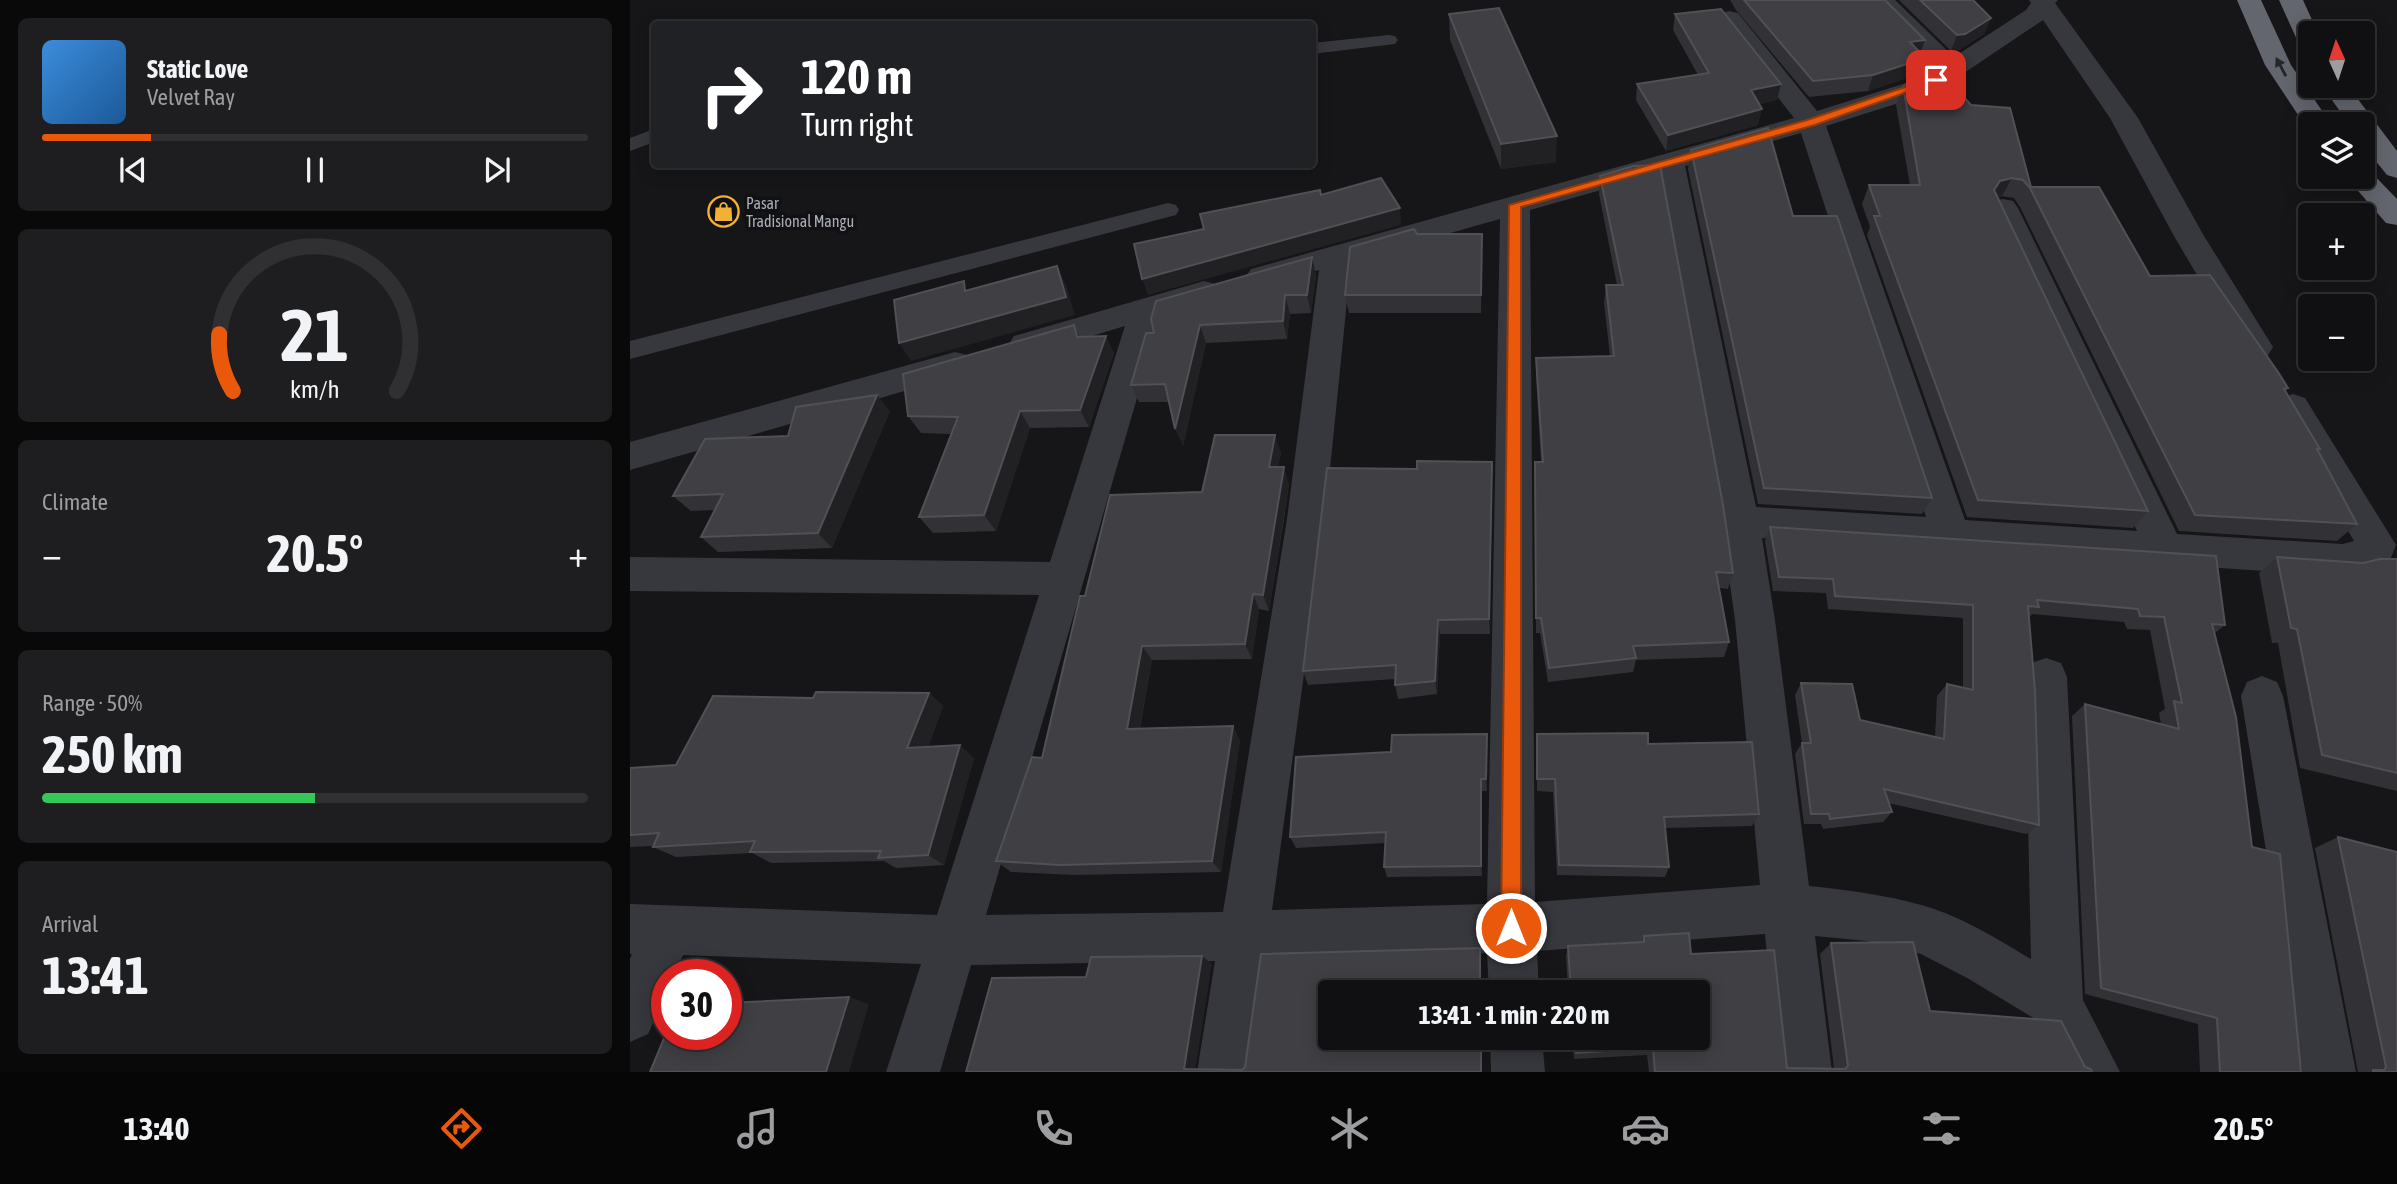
<!DOCTYPE html>
<meta charset="utf-8">
<style>
:root{--surface:#101012;--page:#1e1e20;--text:#f1f3f6;--muted:#9c9d9f;--line:#303032;--accent:#ea580c}
body{margin:0;font-family:"Asap Condensed",sans-serif;background:var(--page);color:var(--text);height:100vh;display:flex;flex-direction:column;font-size:26px;white-space:nowrap}
*{box-sizing:border-box;margin:0}
p{font-size:23px;color:var(--muted)}
.icon{flex:none;width:38px;height:38px;fill:none;stroke:currentColor;stroke-width:2;stroke-linecap:round;stroke-linejoin:round}
.map{position:relative;flex:1;overflow:hidden}
.side{display:flex;flex-direction:column;gap:18px;padding:18px;background:#09090a;width:630px}
.side>*{flex:none}
.hud{position:absolute;left:21px;top:21px;width:665px;height:147px;border-radius:7px;box-shadow:0 4px 18px #0003,0 0 0 2px var(--line);background:#202124;color:#fff;overflow:hidden}
.needle{width:46px;rotate:357deg}
.buttons{position:absolute;left:1668px;top:21px;display:grid;gap:14px}
.buttons a{display:grid;place-items:center;width:77px;height:77px;border-radius:7px;background:var(--surface);box-shadow:0 4px 18px #0003,0 0 0 2px var(--line);font-size:35px}
.speed{position:absolute;left:21px;top:959px;display:flex;gap:14px;font-size:35px;font-weight:700;text-align:center}
.speed>*{display:grid;place-content:center;width:91px;height:91px;border-radius:50%;background:var(--surface);box-shadow:0 4px 18px #0003,0 0 0 2px var(--line);line-height:1}
.speed .limit{border:10px solid #d22;background:#fff;color:#111}
.pin{position:absolute;display:grid;place-items:center;width:60px;height:60px;color:#fff;margin:-30px;border-radius:14px;box-shadow:0 4px 10px #0006}
.me{position:absolute;width:77px;margin:-38px;rotate:0deg;stroke-linejoin:round;filter:drop-shadow(0 0 5px #0008)}
.turn{display:flex;align-items:center;gap:24px;height:147px;padding:0 35px;font-size:32px}
.turn .icon{width:91px;height:91px;stroke-width:2.5}
.turn b{display:block;font-size:49px;line-height:60px}
.big{font-size:52px;font-weight:700;line-height:1.1}
.side .widget{flex:1;display:flex;flex-direction:column;justify-content:center;gap:10px;min-width:0;padding:0 24px;border-radius:10px;background:var(--page)}
.side .dial{align-items:center;gap:0}
.dial svg{height:182px;overflow:visible;fill:none;stroke:var(--line);stroke-width:7;stroke-linecap:round;text-anchor:middle}
.dial text{fill:var(--text);stroke:none}
.song{display:flex;align-items:center;gap:21px}
.cover{width:84px;height:84px;border-radius:10px;background:linear-gradient(135deg,hsl(210 70% 55%),hsl(210 70% 35%))}
.played{height:7px;border-radius:4px;background:linear-gradient(90deg,var(--accent) 20%,var(--line) 20%)}
.keys{display:flex;justify-content:space-around;direction:ltr}
.heat{display:flex;justify-content:space-between;align-items:center;font-size:38px;direction:ltr}
.charge{height:10px;border-radius:5px;background:linear-gradient(90deg,#34c759 50%,var(--line) 0)}
.trip{position:absolute;left:688px;top:980px;width:392px;height:70px;border-radius:7px;background:var(--surface);box-shadow:0 4px 18px #0003,0 0 0 2px var(--line);font-weight:700;line-height:70px;text-align:center}
.menu{display:flex;height:112px;justify-content:space-around;align-items:center;background:#060607;color:var(--muted)}
.menu .icon{width:49px;height:49px}
.menu .selected{color:var(--accent)}
.menu b{font-size:32px;color:var(--text)}
main{display:flex;flex:1;min-height:0}
.map>svg:first-child{display:block}
.lines{fill:none;stroke-linecap:round;stroke-linejoin:round}
.lane{fill:#37383d;fill-rule:evenodd}
.street{fill:#37383d;fill-rule:evenodd}
.highway{fill:#63666e;fill-rule:evenodd}
.wall{fill:#323236}
.shaded-wall{fill:#212124}
.building{fill:#3f3f44;stroke:#4f5156;stroke-width:2}
.oneway{fill:#26262a}
.route{fill:#ea580c;stroke:#983908;stroke-width:2}
.labels{text-anchor:middle;dominant-baseline:central;stroke-width:7;stroke-linejoin:round;paint-order:stroke}
.far-poi-label{font-size:16px;fill:#a8adb8;stroke:#111113;text-anchor:start}
</style>
<main>
<section class="side">
<div class="widget">
<div class="song"><i class="cover"></i><div><b>Static Love</b><p>Velvet Ray</p></div></div>
<div class="played"></div>
<div class="keys"><svg class="icon" aria-label="previous" viewBox="0 0 24 24"><path d="M18 5L8 12l10 7zM5 5v14"/></svg><svg class="icon" aria-label="pause" viewBox="0 0 24 24"><path d="M8 5v14M16 5v14"/></svg><svg class="icon" aria-label="next" viewBox="0 0 24 24"><path d="M6 5l10 7-10 7zM19 5v14"/></svg></div>
</div>
<div class="widget dial"><svg viewBox="0 0 100 80">
<path d="M14 69A42 42 0 1 1 86 69"/>
<path d="M14 69A42 42 0 0 1 8 44" stroke="#ea580c"/>
<text x="50" y="56" font-size="32" font-weight="700">21</text>
<text x="50" y="72" font-size="11">km/h</text>
</svg></div>
<div class="widget"><p>Climate</p>
<div class="heat"><a>−</a><b class="big">20.5°</b><a>+</a></div>
</div>
<div class="widget"><p>Range · 50%</p><b class="big">250 km</b><div class="charge"></div></div>
<div class="widget"><p>Arrival</p><b class="big">13:41</b></div>
</section>
<div class="map">
<svg width="1767" height="1072" viewBox="0 0 1767 1072">
<rect width="100%" height="100%" fill="#161618"/>
<g class="lines">
<!-- lane -->
<path class="lane" d="M 759,35 L 765,36 L 768,40 L 765,44 L 682,54 L 682,43 Z
M 24,129 L 24,142 L 0,151 L 0,138 Z
M 538,203 L 546,205 L 549,210 L 546,215 L 0,359 L 0,341 Z"/>
<!-- street -->
<path class="street" d="M 1239,0 L 1265,0 L 1324,57 L 1396,10 L 1401,3 L 1399,0 L 1428,0 L 1425,3 L 1508,118 L 1574,236 L 1643,347 L 1638,355 L 1626,359 L 1614,355 L 1544,236 L 1480,118 L 1413,20 L 1331,75 L 1291,96 L 1196,126 L 1335,520 L 1507,531 L 1358,208 L 1363,201 L 1373,199 L 1383,201 L 1388,208 L 1547,534 L 1713,544 L 1724,541 L 1646,407 L 1651,398 L 1663,394 L 1675,398 L 1766,545 L 1759,563 L 1713,576 L 1132,538 L 1145,620 L 1179,886 C 1218,890 1257,895 1295,906 C 1332,917 1369,940 1401,959 L 1395,677 L 1401,663 L 1416,658 L 1431,663 L 1437,677 L 1453,1000 L 1490,1072 L 1435,1072 L 1410,1022 L 1339,979 L 1291,954 L 1237,941 L 1185,936 L 1202,1072 L 1148,1072 L 1135,934 L 907,951 L 909,992 L 859,992 L 857,953 L 636,960 L 621,1072 L 567,1072 L 585,961 L 341,965 L 310,1072 L 256,1072 L 291,964 L 53,955 L 44,975 L 37,975 L 37,992 L 18,1034 L 0,1042 L 0,959 L 2,954 L 0,954 L 0,904 L 307,915 L 409,595 L 0,591 L 0,557 L 420,562 L 495,326 L 396,356 L 384,352 L 379,344 L 384,336 L 574,281 L 585,284 L 590,292 L 585,300 L 531,316 L 356,915 L 593,912 L 657,519 L 689,270 L 632,286 L 621,283 L 616,276 L 621,269 L 1164,118 L 1090,23 L 1087,18 L 1090,13 L 1099,11 L 1108,13 L 1187,111 L 1273,84 L 1306,68 ZM 1171,133 L 1296,517 L 1126,507 L 1055,166 ZM 1028,174 L 1091,521 L 1105,620 L 1130,885 L 905,902 L 900,210 ZM 870,219 L 857,904 L 642,910 L 695,519 L 721,261 Z
M 325,352 L 337,355 L 342,364 L 337,373 L 0,470 L 0,442 Z
M 1632,676 L 1647,682 L 1653,696 L 1726,1072 L 1672,1072 L 1611,696 L 1617,682 Z
M 860,1038 L 912,1038 L 915,1072 L 861,1072 Z"/>
<!-- highway -->
<path class="highway" d="M 1607,0 L 1631,0 L 1661,65 L 1701,124 L 1680,124 L 1678,130 L 1635,65 Z
M 1649,0 L 1673,0 L 1688,33 L 1680,33 L 1680,49 L 1671,47 L 1668,42 Z
M 1692,86 L 1718,86 L 1767,151 L 1767,178 L 1757,175 L 1732,144 L 1732,124 L 1719,124 Z
M 1732,169 L 1740,171 L 1767,199 L 1767,225 L 1756,223 L 1716,177 L 1732,177 Z"/>
</g>
<!-- wall -->
<path class="wall" d="M 1100,0 L 1255,0 L 1295,40 L 1290,53 L 1289,74 L 1238,91 L 1179,97 L 1106,10 Z
M 1269,0 L 1343,0 L 1361,18 L 1354,34 L 1329,50 L 1321,51 Z
M 819,14 L 926,162 L 871,169 L 820,40 Z
M 1045,14 L 1151,84 L 1147,100 L 1129,104 L 1128,125 L 1036,151 L 1006,100 L 1007,84 L 1068,75 L 1043,30 Z
M 1273,86 L 1401,187 L 1520,276 L 1658,388 L 1656,391 L 1690,449 L 1688,451 L 1727,524 L 1707,541 L 1549,531 L 1390,207 L 1384,198 L 1372,196 L 1368,198 L 1518,511 L 1503,528 L 1337,517 L 1237,235 L 1240,227 L 1232,204 L 1239,185 L 1280,185 L 1266,105 Z
M 1061,150 L 1163,216 L 1302,498 L 1292,514 L 1128,504 L 1058,169 Z
M 970,176 L 1103,573 L 1098,589 L 1089,588 L 1099,642 L 1094,657 L 1006,660 L 1003,672 L 918,682 L 910,633 L 906,633 L 905,462 L 911,462 L 906,376 L 906,358 L 980,356 L 974,303 L 976,285 L 987,285 L 969,194 Z
M 787,234 L 852,252 L 851,313 L 719,313 L 715,295 Z
M 682,257 L 686,276 L 681,313 L 660,314 L 657,339 L 576,343 L 553,446 L 539,402 L 509,402 L 501,385 L 524,333 Z
M 444,325 L 450,337 L 484,353 L 459,427 L 400,428 L 366,531 L 303,533 L 289,517 L 321,434 L 291,433 L 278,416 Z
M 260,411 L 202,548 L 88,552 L 71,537 L 85,510 L 61,511 L 43,496 L 158,436 Z
M 651,452 L 648,467 L 659,484 L 654,519 L 639,611 L 629,609 L 622,659 L 522,660 L 510,728 L 610,740 L 591,872 L 444,875 L 381,872 L 366,861 L 412,758 L 455,596 L 572,492 Z
M 862,462 L 860,634 L 810,634 L 807,694 L 768,699 L 765,685 L 765,679 L 678,685 L 673,671 L 787,469 Z
M 1140,527 L 1595,625 L 1585,633 L 1622,847 L 1671,1072 L 1570,1072 L 1568,1024 L 1455,994 L 1442,716 L 1455,704 L 1531,725 L 1529,713 L 1535,709 L 1520,630 L 1497,629 L 1494,622 L 1402,614 L 1399,618 L 1409,825 L 1396,834 L 1258,803 L 1262,812 L 1253,822 L 1193,829 L 1191,824 L 1174,824 L 1165,754 L 1172,743 L 1165,695 L 1171,683 L 1230,720 L 1305,737 L 1307,696 L 1317,684 L 1333,688 L 1333,618 L 1198,609 L 1196,593 L 1143,591 L 1135,541 Z
M 1647,557 L 1733,563 L 1767,559 L 1767,791 L 1670,768 L 1648,643 L 1642,643 L 1629,573 Z
M 299,693 L 313,706 L 298,747 L 344,758 L 314,865 L 266,868 L 254,861 L 141,863 L 122,853 L 46,857 L 23,847 L 23,846 L 0,847 L 0,768 L 46,765 L 183,698 Z
M 907,734 L 1018,744 L 1129,814 L 1122,826 L 1035,828 L 1039,867 L 1035,877 L 927,875 L 923,792 L 907,791 Z
M 857,747 L 857,791 L 852,791 L 852,876 L 757,877 L 754,867 L 755,843 L 666,848 L 660,837 Z
M 1708,837 L 1767,1072 L 1728,1072 L 1685,848 Z
M 1014,936 L 1061,954 L 1157,1068 L 1204,1068 L 1190,954 L 1201,943 L 1300,1011 L 1455,1067 L 1462,1072 L 1019,1072 L 1017,1055 L 944,1059 L 942,1038 L 1068,1038 L 1068,992 L 938,992 L 936,956 L 938,946 L 1011,942 Z"/>
<!-- shaded-wall -->
<path class="shaded-wall" d="M 1361,18 L 1354,34 L 1329,50 L 1321,51 L 1327,35 Z
M 1295,40 L 1289,56 L 1280,42 Z
M 1295,58 L 1289,74 L 1238,91 L 1243,75 Z
M 1151,84 L 1147,100 L 1118,106 L 1121,90 Z
M 1132,109 L 1128,125 L 1036,151 L 1038,135 Z
M 927,136 L 926,162 L 871,169 L 871,144 Z
M 1382,178 L 1372,196 L 1361,199 L 1370,181 Z
M 770,208 L 771,225 L 518,295 L 512,279 Z
M 682,257 L 686,276 L 681,313 L 677,295 Z
M 427,266 L 436,285 L 445,315 L 281,361 L 269,343 Z
M 655,295 L 660,314 L 657,339 L 653,321 Z
M 570,325 L 576,343 L 553,446 L 545,429 Z
M 476,336 L 484,353 L 459,427 L 450,410 Z
M 247,395 L 260,411 L 202,548 L 188,533 Z
M 390,411 L 400,428 L 366,531 L 354,515 Z
M 645,435 L 651,452 L 645,484 L 639,467 Z
M 862,462 L 862,478 L 860,634 L 859,619 Z
M 654,467 L 659,484 L 639,611 L 633,595 Z
M 623,594 L 629,609 L 622,659 L 615,644 Z
M 808,620 L 810,634 L 807,694 L 805,681 Z
M 512,646 L 522,660 L 507,742 L 497,729 Z
M 299,693 L 313,706 L 293,760 L 277,748 Z
M 603,726 L 610,740 L 591,872 L 582,861 Z
M 857,734 L 857,791 L 856,779 Z
M 330,745 L 344,758 L 314,865 L 298,855 Z
M 851,779 L 852,791 L 852,876 L 851,866 Z
M 850,948 L 851,956 L 851,992 L 850,992 Z
M 572,956 L 582,964 L 565,1072 L 554,1069 Z
M 219,997 L 239,1004 L 219,1072 L 196,1072 Z
M 851,1038 L 852,1038 L 852,1072 L 851,1072 Z"/>
<!-- building -->
<path class="building" d="M 1114,0 L 1255,0 L 1295,40 L 1280,42 L 1295,58 L 1243,75 L 1183,81 Z
M 1290,0 L 1343,0 L 1361,18 L 1335,34 L 1327,35 Z
M 869,8 L 927,136 L 871,144 L 819,14 Z
M 1091,9 L 1151,84 L 1121,90 L 1132,109 L 1038,135 L 1007,84 L 1079,73 L 1045,14 Z
M 1312,73 L 1341,105 L 1380,108 L 1401,187 L 1469,187 L 1520,276 L 1580,275 L 1648,372 L 1658,388 L 1654,389 L 1690,449 L 1687,449 L 1727,524 L 1565,515 L 1400,188 L 1393,180 L 1382,178 L 1370,181 L 1364,190 L 1518,511 L 1348,500 L 1244,216 L 1250,216 L 1239,185 L 1290,185 L 1273,86 Z
M 1138,128 L 1163,216 L 1207,216 L 1302,498 L 1134,488 L 1061,150 Z
M 1030,165 L 1093,505 L 1103,573 L 1086,572 L 1099,642 L 1003,646 L 1006,658 L 919,668 L 911,618 L 906,618 L 905,462 L 913,462 L 906,358 L 984,356 L 976,285 L 993,285 L 970,176 L 1003,166 Z
M 751,178 L 770,208 L 512,279 L 504,244 L 574,229 L 570,214 L 690,190 L 691,195 Z
M 784,229 L 787,234 L 852,234 L 851,295 L 715,295 L 720,247 Z
M 682,257 L 677,295 L 655,295 L 653,321 L 570,325 L 545,429 L 535,384 L 501,385 L 516,333 L 524,333 L 521,319 L 526,301 Z
M 427,266 L 436,297 L 269,343 L 264,300 L 334,281 L 335,291 Z
M 444,325 L 447,337 L 476,336 L 450,410 L 390,411 L 354,515 L 289,517 L 328,417 L 278,416 L 273,374 Z
M 247,395 L 188,533 L 71,537 L 93,494 L 43,496 L 75,439 L 158,436 L 166,407 Z
M 585,435 L 645,435 L 639,467 L 654,467 L 633,595 L 623,594 L 615,644 L 512,646 L 497,729 L 603,726 L 582,861 L 430,865 L 366,861 L 402,757 L 412,758 L 450,596 L 455,596 L 480,495 L 572,492 Z
M 787,461 L 862,462 L 859,619 L 808,620 L 805,681 L 765,685 L 766,665 L 673,671 L 697,468 L 787,469 Z
M 1140,527 L 1586,556 L 1595,625 L 1582,624 L 1606,717 L 1622,847 L 1650,854 L 1671,1072 L 1590,1072 L 1587,1018 L 1471,988 L 1455,704 L 1549,729 L 1544,701 L 1552,703 L 1534,617 L 1510,616 L 1508,609 L 1407,600 L 1409,607 L 1398,606 L 1405,691 L 1409,825 L 1254,789 L 1262,812 L 1200,819 L 1199,814 L 1181,814 L 1172,743 L 1181,743 L 1171,683 L 1222,684 L 1230,720 L 1314,739 L 1317,684 L 1343,690 L 1343,605 L 1205,596 L 1203,579 L 1149,577 Z
M 1647,557 L 1733,563 L 1750,559 L 1767,559 L 1767,773 L 1692,755 L 1667,629 L 1661,628 Z
M 186,692 L 299,693 L 277,748 L 330,745 L 298,855 L 248,858 L 251,851 L 120,852 L 125,841 L 23,847 L 29,833 L 0,835 L 0,768 L 46,765 L 83,696 L 183,698 Z
M 1018,733 L 1018,744 L 1122,742 L 1129,814 L 1034,817 L 1039,867 L 929,865 L 925,779 L 907,779 L 907,734 Z
M 857,734 L 856,779 L 851,779 L 851,866 L 754,867 L 756,832 L 660,837 L 666,757 L 761,752 L 762,735 Z
M 1708,837 L 1767,852 L 1767,1072 L 1743,1072 L 1743,1070 L 1754,1070 L 1756,1067 Z
M 1059,933 L 1061,954 L 1144,950 L 1157,1068 L 1215,1069 L 1218,1066 L 1201,943 L 1283,942 L 1300,1011 L 1431,1021 L 1455,1067 L 1461,1069 L 1462,1072 L 1025,1072 L 1023,1048 L 946,1053 L 945,1038 L 1068,1038 L 1068,992 L 941,992 L 938,946 L 1014,942 L 1014,936 Z
M 850,948 L 850,992 L 700,992 L 700,1038 L 851,1038 L 851,1072 L 336,1072 L 362,978 L 456,977 L 461,957 L 572,956 L 554,1069 L 612,1070 L 615,1067 L 631,954 Z
M 219,997 L 196,1072 L 20,1072 L 37,1031 L 37,1034 L 96,1034 L 96,1003 Z"/>
<!-- one-way arrows -->
<defs><path id="oneway-solid" d="M-6-.8H1V-3.2L6.5 0L1 3.2V.8H-6Z" transform="scale(1.75)"/></defs>
<use class="oneway" href="#oneway-solid" transform="translate(1651 67) rotate(-118)"/>
<!-- route -->
<path class="route" d="M 1302,78 L 1311,80 L 1185,125 L 891,207 L 891,928 L 888,935 L 881,938 L 874,935 L 871,928 L 879,205 L 1177,120 Z"/>
<!-- icons -->
<defs>
<symbol id="shop-ring" viewBox="-11 -11 22 22"><circle r="9.5" fill="#111113" stroke="#f2b134" stroke-width="1.5"/><path d="M-5-2.5h2.3a2.7 3.5 0 0 1 5.4 0H5L5.5 6h-11ZM-1.5-2.5h3a1.5 2.3 0 0 0-3 0Z" fill="#f2b134"/></symbol>
</defs>
<g fill-rule="evenodd">
<use href="#shop-ring" x="76" y="194" width="35" height="35"/>
</g>
<g class="labels">
<!-- far-poi labels -->
<g class="far-poi-label">
<text x="116" y="203">Pasar<tspan x="116" dy="18">Tradisional Mangu</tspan></text>
</g>
</g>
</svg>
<div class="buttons">
<a><svg class="needle" viewBox="-14 -14 28 28"><path d="M0-13l5 13h-10z" fill="#e53935"/><path d="M0 13l5-13h-10z" fill="#9c9d9f"/></svg></a>
<a><svg class="icon" aria-label="layers" viewBox="0 0 24 24"><path d="M12 4l9 5-9 5-9-5zM3 14l9 5 9-5"/></svg></a>
<a>+</a>
<a>−</a>
</div>
<div class="speed"><div class="limit">30</div></div>
<div class="pin" style="left:1306px;top:80px;background:#d93025"><svg class="icon" aria-label="arrive" viewBox="0 0 24 24"><path d="M6 21V4h12l-3 4 3 4H6"/></svg></div>
<svg class="me" style="left:881px;top:928px" viewBox="-20 -20 40 40"><circle r="17" fill="#ea580c" stroke="#fff" stroke-width="3"/><path d="M0-11L8 9 0 5-8 9z" fill="#fff"/></svg>
<div class="trip">13:41 · 1 min · 220 m</div>
<div class="hud">
<div class="turn"><svg class="icon" aria-label="right" viewBox="0 0 24 24"><path d="M7 20v-9h11M14 6l5 5-5 5"/></svg><div><b>120 m</b>Turn right</div></div>
</div>
</div>
</main>
<nav class="menu">
<b>13:40</b>
<svg class="icon selected" aria-label="directions" viewBox="0 0 24 24"><path d="M12 3l9 9-9 9-9-9zM9 14v-3h6M13 9l2 2-2 2"/></svg>
<svg class="icon" aria-label="music" viewBox="0 0 24 24"><path d="M9 18V5l10-2v13"/><circle cx="6" cy="18" r="3"/><circle cx="16" cy="16" r="3"/></svg>
<svg class="icon" aria-label="phone" viewBox="0 0 24 24"><path d="M5 4h4l2 5-3 2q2 4 5 5l2-3 5 2v4C11 20 4 13 5 4z"/></svg>
<svg class="icon" aria-label="climate" viewBox="0 0 24 24"><path d="M12 3v18M4 7l16 10M4 17L20 7"/></svg>
<svg class="icon" aria-label="car" viewBox="0 0 24 24"><path d="M5 17H2v-5l4-1 3-4h7l3 4 3 1v5h-3M9 17h6M6 11h13"/><circle cx="7" cy="17" r="2"/><circle cx="17" cy="17" r="2"/></svg>
<svg class="icon" aria-label="filters" viewBox="0 0 24 24"><path d="M4 7h16M4 17h16"/><circle cx="9" cy="7" r="2"/><circle cx="15" cy="17" r="2"/></svg>
<b>20.5°</b>
</nav>
